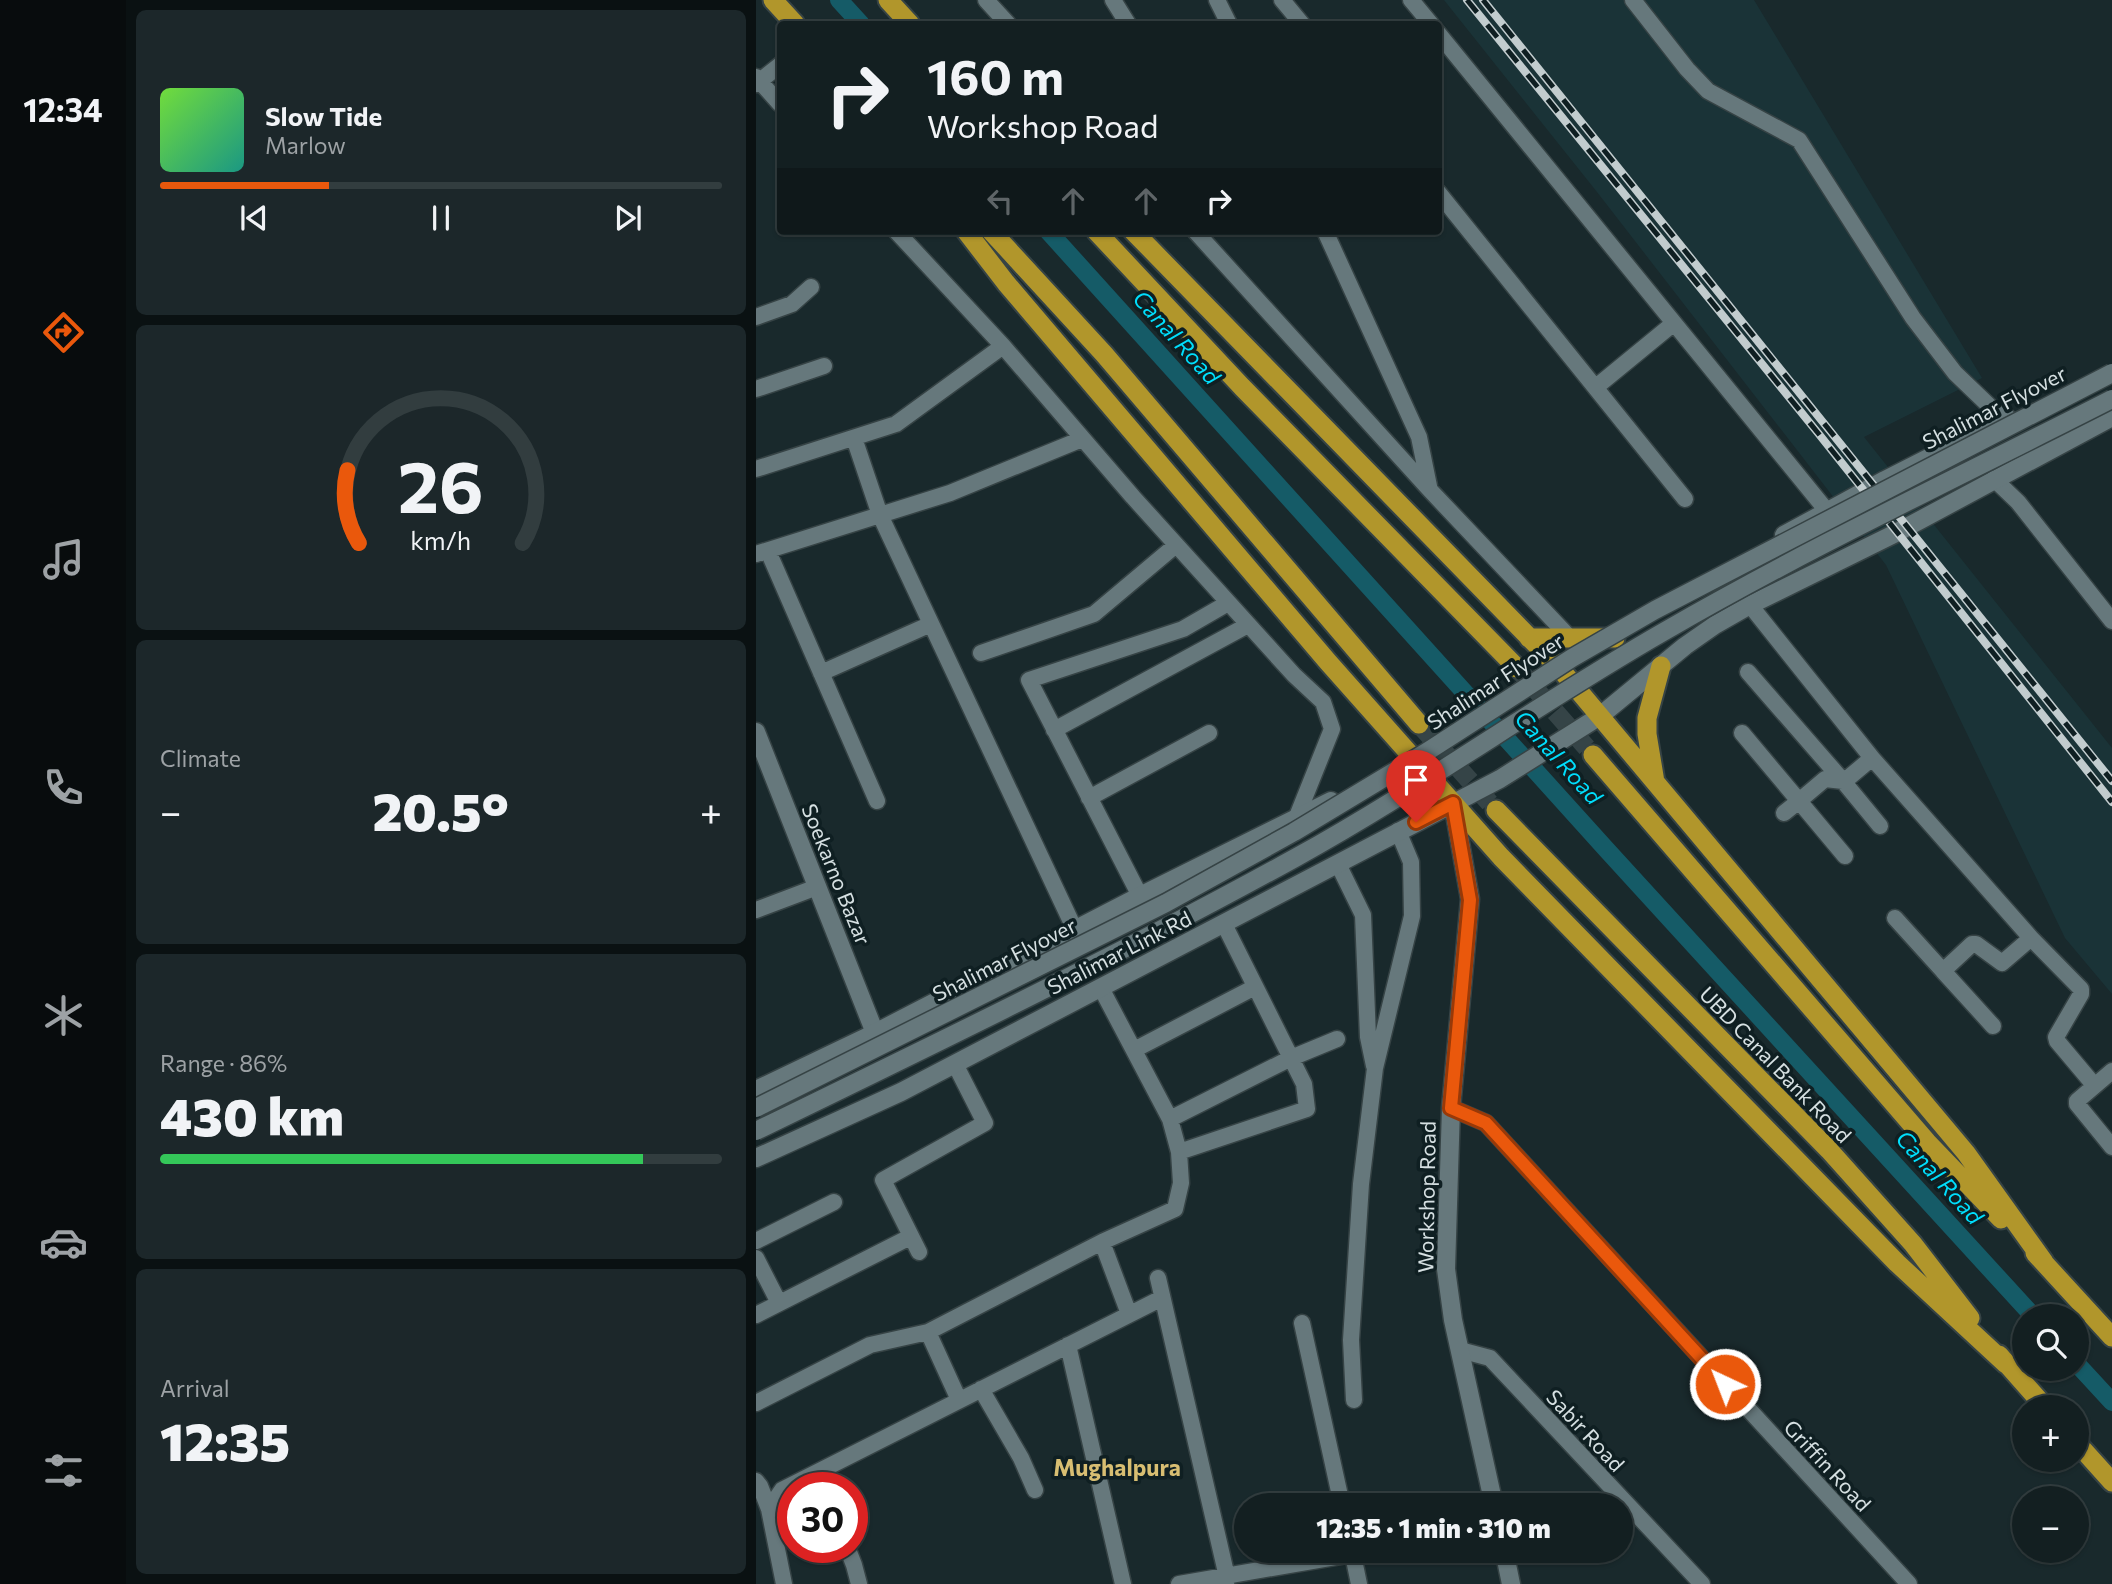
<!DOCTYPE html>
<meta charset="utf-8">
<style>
:root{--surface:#131f21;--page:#1c272a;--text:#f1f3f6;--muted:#9da2a5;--line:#323d3f;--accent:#ea580c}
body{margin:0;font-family:Commissioner,sans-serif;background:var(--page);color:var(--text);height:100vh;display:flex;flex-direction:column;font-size:26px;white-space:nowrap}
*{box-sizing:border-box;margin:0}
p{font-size:23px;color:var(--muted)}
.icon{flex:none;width:38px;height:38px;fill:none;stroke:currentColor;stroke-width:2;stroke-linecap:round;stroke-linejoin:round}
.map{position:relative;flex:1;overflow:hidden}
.side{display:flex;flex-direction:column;gap:10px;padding:10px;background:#0a1112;width:630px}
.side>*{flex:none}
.top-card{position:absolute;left:21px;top:21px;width:665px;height:214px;border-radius:7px;box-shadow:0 2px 5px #0004,0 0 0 2px var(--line);background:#131f21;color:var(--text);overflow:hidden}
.tools{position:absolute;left:1256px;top:1304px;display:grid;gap:14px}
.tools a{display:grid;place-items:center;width:77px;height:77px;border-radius:50%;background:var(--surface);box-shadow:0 2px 5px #0004,0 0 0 2px var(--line);font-size:35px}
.speed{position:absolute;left:21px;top:1472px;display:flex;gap:14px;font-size:35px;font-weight:700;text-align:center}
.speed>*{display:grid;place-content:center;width:91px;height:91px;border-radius:50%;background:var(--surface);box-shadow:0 2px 5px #0004,0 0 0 2px var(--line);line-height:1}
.speed .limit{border:10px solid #d22;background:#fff;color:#111}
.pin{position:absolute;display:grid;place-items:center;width:60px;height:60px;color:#fff;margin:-72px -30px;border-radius:50% 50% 50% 0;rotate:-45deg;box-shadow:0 0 7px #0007}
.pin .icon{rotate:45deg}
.me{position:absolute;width:77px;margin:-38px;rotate:317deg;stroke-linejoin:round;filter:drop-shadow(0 0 5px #0008)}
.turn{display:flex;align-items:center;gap:24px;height:147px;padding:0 35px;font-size:32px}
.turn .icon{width:91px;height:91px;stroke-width:2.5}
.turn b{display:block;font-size:49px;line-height:60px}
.lanes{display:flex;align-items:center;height:66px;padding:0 35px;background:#0003;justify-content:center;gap:35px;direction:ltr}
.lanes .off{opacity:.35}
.big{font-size:52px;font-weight:800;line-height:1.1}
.side .card{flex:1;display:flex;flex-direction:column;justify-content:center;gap:10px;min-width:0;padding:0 24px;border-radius:10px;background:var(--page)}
.side .dial{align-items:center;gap:0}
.dial svg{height:182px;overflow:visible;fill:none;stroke:var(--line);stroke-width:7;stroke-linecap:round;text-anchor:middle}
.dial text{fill:var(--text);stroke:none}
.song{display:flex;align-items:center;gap:21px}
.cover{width:84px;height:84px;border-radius:10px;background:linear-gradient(135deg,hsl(100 70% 55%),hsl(170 70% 35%))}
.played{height:7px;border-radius:4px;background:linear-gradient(90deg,var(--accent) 30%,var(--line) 30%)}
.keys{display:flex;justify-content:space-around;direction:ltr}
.heat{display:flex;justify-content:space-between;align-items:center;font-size:38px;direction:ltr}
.charge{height:10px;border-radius:5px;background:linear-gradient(90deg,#34c759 86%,var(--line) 0)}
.trip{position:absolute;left:478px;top:1493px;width:399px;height:70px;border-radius:35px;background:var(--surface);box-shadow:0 2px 5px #0004,0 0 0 2px var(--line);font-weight:800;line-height:70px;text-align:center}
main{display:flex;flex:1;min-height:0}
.dock{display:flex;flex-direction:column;width:126px;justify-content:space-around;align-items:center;background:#080c0d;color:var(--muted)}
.dock .icon{width:49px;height:49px}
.dock .current{color:var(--accent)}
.dock b{font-size:32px;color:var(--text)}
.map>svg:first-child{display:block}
.built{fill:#1a3337}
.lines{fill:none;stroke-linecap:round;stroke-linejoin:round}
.canal{stroke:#155b67;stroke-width:18}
.trunk-tunnel{stroke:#354447;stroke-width:19;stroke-dasharray:19 10;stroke-linecap:butt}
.minor-casing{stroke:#364345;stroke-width:19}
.tertiary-casing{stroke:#364345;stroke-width:21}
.secondary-casing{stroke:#364345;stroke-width:21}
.trunk-casing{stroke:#364345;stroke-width:23}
.minor{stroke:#66787c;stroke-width:16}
.tertiary{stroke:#66787c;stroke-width:18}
.secondary{stroke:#66787c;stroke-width:18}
.trunk{stroke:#b1962b;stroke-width:19}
.rail-casing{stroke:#c2ccce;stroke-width:8}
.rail{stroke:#0f1f22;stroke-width:5;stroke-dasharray:16;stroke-linecap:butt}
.secondary-bridge-casing{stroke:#364345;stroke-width:21;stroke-linecap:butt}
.secondary-bridge{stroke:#66787c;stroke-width:18}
.route-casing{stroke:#983908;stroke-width:18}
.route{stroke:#ea580c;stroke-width:12}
.labels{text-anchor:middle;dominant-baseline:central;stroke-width:7;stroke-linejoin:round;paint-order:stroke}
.street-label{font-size:21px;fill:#d6e0e2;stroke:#0f1f22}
.water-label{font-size:23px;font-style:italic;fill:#00defc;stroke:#0f1f22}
.neighbourhood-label{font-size:23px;font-weight:bold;fill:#d8be72;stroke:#0f1f22}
</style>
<main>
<nav class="dock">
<b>12:34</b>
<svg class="icon current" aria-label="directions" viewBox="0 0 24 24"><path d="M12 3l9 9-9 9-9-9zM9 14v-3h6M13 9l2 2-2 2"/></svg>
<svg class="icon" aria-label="music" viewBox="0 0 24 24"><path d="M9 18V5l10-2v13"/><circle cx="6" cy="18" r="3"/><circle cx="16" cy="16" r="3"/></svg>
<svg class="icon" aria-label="phone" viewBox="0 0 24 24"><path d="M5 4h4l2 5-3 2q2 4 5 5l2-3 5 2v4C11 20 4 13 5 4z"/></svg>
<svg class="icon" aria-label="climate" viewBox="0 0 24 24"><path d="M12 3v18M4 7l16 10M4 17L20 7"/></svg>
<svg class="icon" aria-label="car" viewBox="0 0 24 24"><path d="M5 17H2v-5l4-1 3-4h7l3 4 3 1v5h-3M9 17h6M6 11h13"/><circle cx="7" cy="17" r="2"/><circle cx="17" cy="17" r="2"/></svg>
<svg class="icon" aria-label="filters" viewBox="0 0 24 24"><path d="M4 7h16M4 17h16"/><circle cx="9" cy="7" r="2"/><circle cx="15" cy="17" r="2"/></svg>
</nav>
<section class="side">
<div class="card">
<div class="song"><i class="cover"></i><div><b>Slow Tide</b><p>Marlow</p></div></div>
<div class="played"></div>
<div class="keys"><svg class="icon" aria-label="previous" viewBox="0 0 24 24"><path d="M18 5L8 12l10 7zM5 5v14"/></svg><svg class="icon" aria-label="pause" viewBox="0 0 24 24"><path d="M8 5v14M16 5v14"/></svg><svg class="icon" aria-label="next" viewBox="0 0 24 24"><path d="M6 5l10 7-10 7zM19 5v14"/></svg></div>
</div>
<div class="card dial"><svg viewBox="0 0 100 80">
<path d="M14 69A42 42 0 1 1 86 69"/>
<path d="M14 69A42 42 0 0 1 9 37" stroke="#ea580c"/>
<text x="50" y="56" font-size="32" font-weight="700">26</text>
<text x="50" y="72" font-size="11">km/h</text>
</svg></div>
<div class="card"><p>Climate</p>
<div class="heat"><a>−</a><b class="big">20.5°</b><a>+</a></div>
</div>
<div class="card"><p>Range · 86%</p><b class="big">430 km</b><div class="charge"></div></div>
<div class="card"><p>Arrival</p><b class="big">12:35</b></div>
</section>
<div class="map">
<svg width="1356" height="1584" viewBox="0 0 1356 1584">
<rect width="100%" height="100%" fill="#19292c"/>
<!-- built -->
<path class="built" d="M 688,0 L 998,0 L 1226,378 L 1108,437 L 1356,748 L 1356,994 L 1309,938 L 1130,565 L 841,192 Z"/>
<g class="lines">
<!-- canal -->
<path class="canal" d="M 83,0 L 105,24
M 292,231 L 850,849 L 1277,1316
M 1321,1364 L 1356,1402"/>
<!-- trunk-tunnel -->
<path class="trunk-tunnel" d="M 761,668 L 837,755
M 663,724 L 740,810"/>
<defs>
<path id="minor" d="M 230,0 L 252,24
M 357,0 L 372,24
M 461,0 L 473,24
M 526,0 L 546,24
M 655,0 L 675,24
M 877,0 L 931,69 L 952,91 L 1043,140 L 1157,318 L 1199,373 L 1248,420
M 682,33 L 1071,511
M 0,77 L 24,104
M 0,84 L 24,65
M 682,192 L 929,499
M 140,231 L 247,346 L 377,497 L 538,675 L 567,702 L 576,729 L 540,819
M 439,231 L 673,489 L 814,638
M 569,231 L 663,437 L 673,486
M 0,317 L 36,304 L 55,287
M 840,387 L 918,323
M 0,389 L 68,366
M 98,438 L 124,515 L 319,930
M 0,469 L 140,424 L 247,346
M 1238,479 L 1262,502 L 1356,621
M 12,551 L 121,801
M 0,554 L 194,493 L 326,439
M 994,605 L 1116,758 L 1275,938 L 1246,963 L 1220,944 L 1216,944 L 1187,971 L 1237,1026
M 225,653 L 338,614 L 420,545
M 992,672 L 1087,781 L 1124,826
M 65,673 L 175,624
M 298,730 L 492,625
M 986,733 L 1043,801 L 1069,779 L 1087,781 L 1091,779 L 1116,758
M 333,798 L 453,733
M 1028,813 L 1043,801 L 1089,856
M 582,864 L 607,915 L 612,1037 L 618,1066
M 384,896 L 273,680 L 427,629 L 472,603
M 0,910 L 61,887
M 1139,918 L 1187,971
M 1275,938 L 1325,989 L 1325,994 L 1300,1037 L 1301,1041 L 1338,1085
M 378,1050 L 499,987
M 1356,1071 L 1321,1101 L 1321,1104 L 1356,1147
M 695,1108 L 730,1123 L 1153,1584
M 414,1119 L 535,1058 L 581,1039
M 423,1152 L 551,1109 L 548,1084 L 468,924
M 0,1241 L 78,1202
M 346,1242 L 373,1314
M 163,1252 L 127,1180 L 229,1123 L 199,1064
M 0,1258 L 23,1303
M 402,1278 L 471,1577 L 470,1584
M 0,1315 L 154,1237
M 546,1323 L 586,1505
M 172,1332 L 203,1400
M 312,1345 L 367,1584
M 704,1350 L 734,1358 L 946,1584
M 225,1389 L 265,1458 L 279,1490
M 598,1400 L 595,1340 L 605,1184 L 619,1068 L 656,916 L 655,862 L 642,831
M 0,1403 L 114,1345 L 172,1332 L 346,1242 L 419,1209 L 425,1183 L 423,1152 L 414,1119 L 345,988
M 0,1481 L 4,1486 L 13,1509
M 91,1547 L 98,1565 L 103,1584
M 596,1550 L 603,1584
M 28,1584 L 13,1509 L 26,1490 L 406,1298
M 423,1584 L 597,1554"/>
<path id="tertiary" d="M 0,732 L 119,1033"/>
<path id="secondary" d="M 1028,535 L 1129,480 L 1251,418
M 697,803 L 714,899 L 695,1108 L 690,1269 L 697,1320 L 738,1505
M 0,1090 L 119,1033 L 384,896 L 575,801
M 0,1158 L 145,1092 L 744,779 L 844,716 L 929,646 L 959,625 L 994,605 L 1140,533 L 1356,417
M 748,1550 L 755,1584"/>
<path id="trunk" d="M 17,0 L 39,24
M 132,0 L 154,24
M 210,231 L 250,283 L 572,662 L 745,857 L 1141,1263 L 1250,1364
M 235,231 L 348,354 L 663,724
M 340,231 L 486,387 L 761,668
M 377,231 L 806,671 L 1210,1153 L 1288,1262
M 773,638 L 859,638
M 837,755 L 1171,1142 L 1245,1219
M 899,782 L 891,734 L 891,718 L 905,666
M 740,810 L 1073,1150 L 1157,1244 L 1214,1318
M 1279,1253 L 1356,1337
M 1243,1355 L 1289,1407
M 1321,1443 L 1356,1482"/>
</defs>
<!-- minor casing -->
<use href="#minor" class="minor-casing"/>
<!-- tertiary casing -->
<use href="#tertiary" class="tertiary-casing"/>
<!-- secondary casing -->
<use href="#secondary" class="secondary-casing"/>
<!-- trunk casing -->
<use href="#trunk" class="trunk-casing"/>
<!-- minor -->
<use href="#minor" class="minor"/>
<!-- tertiary -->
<use href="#tertiary" class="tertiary"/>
<!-- secondary -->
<use href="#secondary" class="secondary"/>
<!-- trunk -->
<use href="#trunk" class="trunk"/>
<defs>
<path id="rail" d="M 711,0 L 1062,433 L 1356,802
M 727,0 L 1356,781"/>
</defs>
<!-- rail casing -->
<use href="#rail" class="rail-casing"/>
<!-- rail -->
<use href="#rail" class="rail"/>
<defs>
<path id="secondary-bridge" d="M 0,1108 L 410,903 L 538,832 L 669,753 L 816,658 L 899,610 L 1356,373
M 0,1131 C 181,1043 363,955 539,858 C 666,788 783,703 909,631 C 1054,547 1207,475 1356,399"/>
</defs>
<!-- secondary-bridge casing -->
<use href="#secondary-bridge" class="secondary-bridge-casing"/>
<!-- secondary-bridge -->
<use href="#secondary-bridge" class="secondary-bridge"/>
</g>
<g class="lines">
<defs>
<path id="route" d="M 660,822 L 697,803 L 714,900 L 695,1108 L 730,1123 L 969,1384"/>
</defs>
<!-- route casing -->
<use href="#route" class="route-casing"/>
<!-- route -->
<use href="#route" class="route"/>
</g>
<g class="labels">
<!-- street labels -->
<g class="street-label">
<text transform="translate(1238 407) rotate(-27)">Shalimar Flyover</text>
<text transform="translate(739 681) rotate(-33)">Shalimar Flyover</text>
<text transform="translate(81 874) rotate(68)">Soekarno Bazar</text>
<text transform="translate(363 952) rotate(-27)">Shalimar Link Rd</text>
<text transform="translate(248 959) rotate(-27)">Shalimar Flyover</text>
<text transform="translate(1020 1064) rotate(46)">UBD Canal Bank Road</text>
<text transform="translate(670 1197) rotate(-89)">Workshop Road</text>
<text transform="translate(830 1430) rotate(47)">Sabir Road</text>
<text transform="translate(1072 1465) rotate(47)">Griffin Road</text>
</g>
<!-- water labels -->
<g class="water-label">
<text transform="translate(421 337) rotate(48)">Canal Road</text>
<text transform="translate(803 757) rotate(48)">Canal Road</text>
<text transform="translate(1184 1177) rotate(48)">Canal Road</text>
</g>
<!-- neighbourhood labels -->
<g class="neighbourhood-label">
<text x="361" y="1467">Mughalpura</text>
</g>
</g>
</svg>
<div class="tools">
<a><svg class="icon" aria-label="search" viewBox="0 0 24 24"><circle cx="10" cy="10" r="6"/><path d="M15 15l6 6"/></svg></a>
<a>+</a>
<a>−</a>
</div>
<div class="speed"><div class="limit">30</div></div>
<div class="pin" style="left:660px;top:822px;background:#d93025"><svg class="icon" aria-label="arrive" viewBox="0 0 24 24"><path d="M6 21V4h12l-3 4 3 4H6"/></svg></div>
<svg class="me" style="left:969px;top:1384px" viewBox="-20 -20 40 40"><circle r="17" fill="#ea580c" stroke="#fff" stroke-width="3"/><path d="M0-11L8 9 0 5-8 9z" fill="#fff"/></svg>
<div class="trip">12:35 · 1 min · 310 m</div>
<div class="top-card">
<div class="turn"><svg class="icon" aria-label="right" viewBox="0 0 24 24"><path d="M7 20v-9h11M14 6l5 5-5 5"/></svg><div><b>160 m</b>Workshop Road</div></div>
<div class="lanes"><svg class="icon off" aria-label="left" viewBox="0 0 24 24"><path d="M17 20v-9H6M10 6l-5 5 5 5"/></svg><svg class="icon off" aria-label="ahead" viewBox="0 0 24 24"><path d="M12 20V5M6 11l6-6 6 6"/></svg><svg class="icon off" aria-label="ahead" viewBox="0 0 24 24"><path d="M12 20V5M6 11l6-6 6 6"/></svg><svg class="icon" aria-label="right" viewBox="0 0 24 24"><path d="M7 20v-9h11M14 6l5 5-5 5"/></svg></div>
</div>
</div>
</main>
